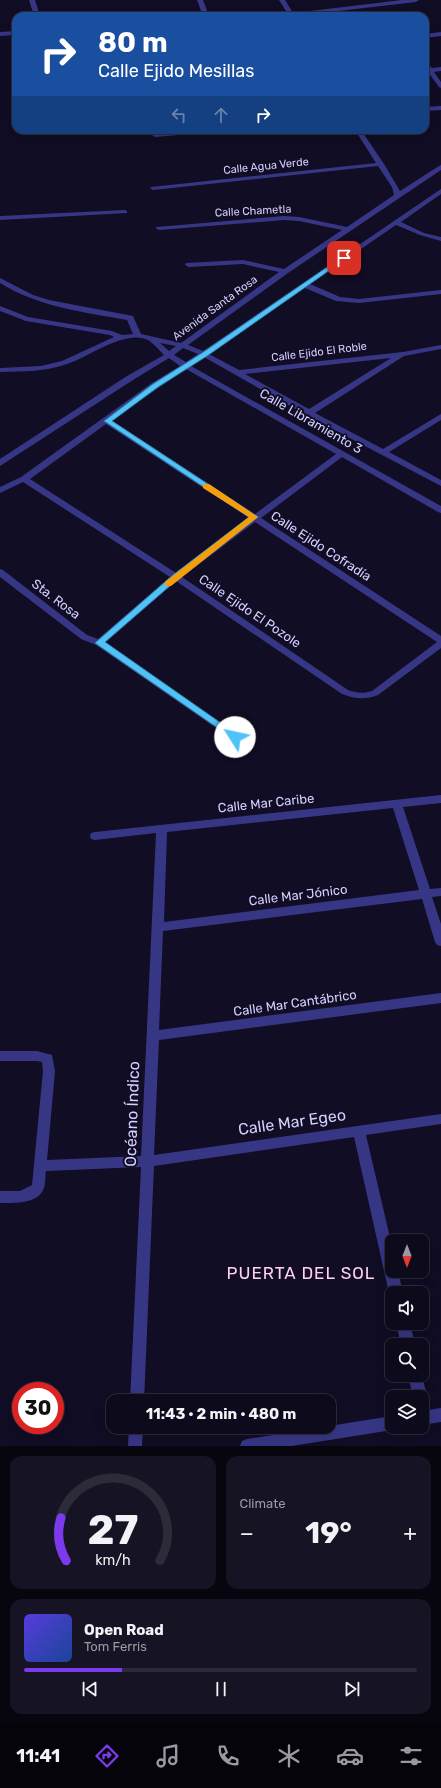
<!DOCTYPE html>
<meta charset="utf-8">
<style>
:root{--surface:#0c0a1b;--page:#151324;--text:#f1f3f6;--muted:#9a9aa3;--line:#2c2b3a;--accent:#7c3aed}
body{margin:0;font-family:Rubik,sans-serif;background:var(--page);color:var(--text);height:100vh;display:flex;flex-direction:column;font-size:15px;white-space:nowrap}
*{box-sizing:border-box;margin:0}
p{font-size:13px;color:var(--muted)}
.icon{flex:none;width:22px;height:22px;fill:none;stroke:currentColor;stroke-width:2;stroke-linecap:round;stroke-linejoin:round}
.map{position:relative;height:1446px;overflow:hidden}
.details{display:flex;flex-direction:column;gap:10px;padding:10px;background:#07060f;flex:1}
.details>*{flex:none}
.hud{position:absolute;left:12px;top:12px;width:417px;height:122px;border-radius:12px;box-shadow:0 4px 16px #0002,0 0 0 1px var(--line);background:#1a4fa0;color:#fff;overflow:hidden}
.needle{width:26px;rotate:180deg}
.fabs{position:absolute;left:385px;top:1234px;display:grid;gap:8px}
.fabs a{display:grid;place-items:center;width:44px;height:44px;border-radius:8px;background:var(--surface);box-shadow:0 4px 16px #0002,0 0 0 1px var(--line);font-size:20px}
.speed{position:absolute;left:12px;top:1382px;display:flex;gap:8px;font-size:20px;font-weight:700;text-align:center}
.speed>*{display:grid;place-content:center;width:52px;height:52px;border-radius:50%;background:var(--surface);box-shadow:0 4px 16px #0002,0 0 0 1px var(--line);line-height:1}
.speed .limit{border:6px solid #d22;background:#fff;color:#111}
.pin{position:absolute;display:grid;place-items:center;width:34px;height:34px;color:#fff;margin:-17px;border-radius:8px;box-shadow:0 2px 6px #0006}
.me{position:absolute;width:44px;margin:-22px;rotate:305deg;stroke-linejoin:round;filter:drop-shadow(0 0 3px #0008)}
.turn{display:flex;align-items:center;gap:14px;height:84px;padding:0 20px;font-size:18px}
.turn .icon{width:52px;height:52px;stroke-width:2.5}
.turn b{display:block;font-size:28px;line-height:34px}
.lanes{display:flex;align-items:center;height:38px;padding:0 20px;background:#0003;justify-content:center;gap:20px;direction:ltr}
.lanes .off{opacity:.35}
.big{font-size:30px;font-weight:700;line-height:1.1}
.details .card{flex:1;display:flex;flex-direction:column;justify-content:center;gap:6px;min-width:0;padding:0 14px;border-radius:12px;background:var(--page)}
.details .dial{align-items:center;gap:0}
.dial svg{height:104px;overflow:visible;fill:none;stroke:var(--line);stroke-width:7;stroke-linecap:round;text-anchor:middle}
.dial text{fill:var(--text);stroke:none}
.song{display:flex;align-items:center;gap:12px}
.cover{width:48px;height:48px;border-radius:6px;background:linear-gradient(135deg,hsl(250 70% 55%),hsl(220 70% 35%))}
.played{height:4px;border-radius:2px;background:linear-gradient(90deg,var(--accent) 25%,var(--line) 25%)}
.keys{display:flex;justify-content:space-around;direction:ltr}
.heat{display:flex;justify-content:space-between;align-items:center;font-size:22px;direction:ltr}
.details .tiles{flex:1;display:grid;gap:10px;grid-template-columns:1fr 1fr}
.card:last-child{grid-column:span 2}
.trip{position:absolute;left:106px;top:1394px;width:230px;height:40px;border-radius:12px;background:var(--surface);box-shadow:0 4px 16px #0002,0 0 0 1px var(--line);font-weight:700;line-height:40px;text-align:center}
.dock{display:flex;height:64px;justify-content:space-around;align-items:center;background:#05040b;color:var(--muted)}
.dock .icon{width:28px;height:28px}
.dock .on{color:var(--accent)}
.dock b{font-size:18px;color:var(--text)}
.map>svg:first-child{display:block}
.lines{fill:none;stroke-linecap:round;stroke-linejoin:round}
.minor{fill:#373685;fill-rule:evenodd}
.route{fill:#4fc3f7;stroke:#337fa1}
.slow{fill:#f59e0b}
.labels{text-anchor:middle;dominant-baseline:central;stroke-width:4;stroke-linejoin:round;paint-order:stroke}
.far-street-label{font-size:11px;fill:#d4cfff;stroke:#100d24}
.street-label{font-size:13px;fill:#d4cfff;stroke:#100d24}
.near-street-label{font-size:16px;fill:#d4cfff;stroke:#100d24}
.near-neighbourhood-label{font-size:17px;letter-spacing:1px;fill:#ffd1ef;stroke:#100d24}
</style>
<div class="map">
<svg width="441" height="1446" viewBox="0 0 441 1446">
<rect width="100%" height="100%" fill="#100d24"/>
<g class="lines">
<!-- minor -->
<path class="minor" d="M 29,0 L 35,0 L 40,16 L 34,16 Z
M 197,0 L 203,0 L 209,16 L 203,16 Z
M 279,0 L 285,0 L 293,13 L 402,0 L 419,0 L 416,2 L 295,16 L 278,16 L 288,14 Z
M 16,31 L 16,35 L 0,36 L 0,32 Z
M 441,32 L 441,36 L 425,38 L 425,34 Z
M 425,61 L 432,68 L 441,67 L 441,71 L 434,72 L 441,82 L 441,88 L 439,87 L 428,72 L 425,73 Z
M 441,106 L 441,110 L 425,111 L 425,107 Z
M 190,130 L 215,130 L 212,132 L 155,137 L 152,135 L 155,133 Z
M 355,130 L 361,130 L 384,164 L 400,191 L 439,166 L 441,165 L 441,170 L 288,273 L 188,345 L 203,351 L 441,189 L 441,194 L 401,222 L 424,233 L 441,237 L 441,241 L 420,235 L 396,225 L 310,284 L 340,297 L 359,299 L 441,290 L 441,294 L 359,303 L 336,301 L 305,288 L 209,354 L 239,370 L 403,352 L 441,345 L 441,349 L 404,356 L 315,413 L 383,449 L 441,414 L 441,420 L 389,452 L 441,480 L 441,486 L 306,415 L 204,357 L 191,366 L 441,506 L 441,513 L 438,512 L 342,457 L 261,518 L 441,636 L 441,648 L 378,695 C 365,700 355,699 342,694 L 176,581 L 105,643 L 239,735 L 240,737 L 239,739 L 235,741 L 96,645 L 81,639 L 0,577 L 0,569 L 3,570 L 87,635 L 98,639 L 170,577 L 23,482 L 0,493 L 0,487 L 21,477 L 152,383 L 180,366 L 169,358 L 133,380 L 0,466 L 0,459 L 127,376 L 164,355 C 159,350 153,343 148,340 C 125,329 89,357 67,364 C 46,372 22,371 0,372 L 0,368 L 41,366 L 62,361 L 114,337 L 110,335 L 26,321 L 0,311 L 0,306 L 28,317 L 112,331 L 122,335 L 133,334 L 127,320 C 83,312 39,307 0,283 L 0,278 L 33,295 L 49,300 L 133,316 L 141,334 L 181,343 L 279,272 L 243,264 L 189,267 L 185,265 L 186,263 L 243,260 L 284,269 L 342,230 L 299,221 L 284,220 L 159,230 L 155,228 L 157,227 L 284,216 L 299,217 L 347,227 L 394,195 L 392,187 L 378,166 L 153,190 L 150,188 L 151,187 L 376,163 ZM 160,343 L 176,346 L 169,351 ZM 183,348 L 198,354 L 186,362 L 174,355 ZM 391,358 L 309,409 L 245,374 ZM 186,369 L 336,454 L 255,514 L 111,420 ZM 106,424 L 249,518 L 176,573 L 30,479 ZM 255,522 L 437,642 L 372,691 C 363,694 357,693 348,690 L 182,577 Z
M 125,210 L 127,211 L 127,213 L 0,220 L 0,216 Z
M 441,795 L 441,803 L 403,807 L 430,889 L 441,888 L 441,896 L 432,897 L 441,924 L 441,946 L 437,945 L 435,942 L 422,899 L 163,931 L 159,1030 L 441,993 L 441,1003 L 159,1040 L 154,1155 L 441,1114 L 441,1124 L 366,1135 L 392,1246 L 392,1271 L 398,1271 L 403,1293 L 392,1293 L 392,1298 L 389,1293 L 354,1137 L 154,1166 L 144,1401 L 130,1401 L 141,1167 L 46,1171 C 45,1177 46,1185 43,1190 C 37,1204 13,1203 0,1203 L 0,1191 L 20,1191 L 32,1185 L 43,1071 L 42,1062 L 37,1061 L 0,1061 L 0,1051 L 37,1051 L 52,1055 L 55,1071 L 47,1160 L 141,1156 L 156,833 L 95,840 L 91,839 L 90,836 L 91,833 L 95,832 ZM 393,808 L 419,890 L 164,922 L 167,832 Z
M 396,1323 L 410,1323 L 415,1345 L 401,1345 Z
M 408,1375 L 422,1375 L 427,1397 L 425,1402 L 422,1403 L 422,1397 L 413,1397 Z
M 441,1408 L 441,1422 L 422,1425 L 422,1411 Z
M 392,1416 L 392,1427 L 397,1427 L 392,1430 L 292,1446 L 240,1446 L 242,1441 L 247,1439 Z
M 129,1427 L 143,1427 L 142,1446 L 128,1446 Z"/>
</g>
<!-- route -->
<path class="route" d="M 342,257 L 347,258 L 207,356 L 158,387 L 112,421 L 258,517 L 179,578 L 105,642 L 238,735 L 240,737 L 235,740 L 95,643 L 173,575 L 249,517 L 104,421 L 153,384 L 202,353 Z"/>
<!-- slow -->
<path class="slow" d="M 203,484 L 209,484 L 258,517 L 171,586 L 165,586 L 165,582 L 249,517 L 203,488 Z"/>
<g class="labels">
<!-- far-street labels -->
<g class="far-street-label">
<text transform="translate(266 166) rotate(-6)">Calle Agua Verde</text>
<text transform="translate(253 211) rotate(-3)">Calle Chametla</text>
<text transform="translate(215 308) rotate(-36)">Avenida Santa Rosa</text>
<text transform="translate(319 352) rotate(-7)">Calle Ejido El Roble</text>
</g>
<!-- street labels -->
<g class="street-label">
<text transform="translate(311 421) rotate(30)">Calle Libramiento 3</text>
<text transform="translate(321 546) rotate(33)">Calle Ejido Cofradía</text>
<text transform="translate(56 599) rotate(37)">Sta. Rosa</text>
<text transform="translate(250 611) rotate(34)">Calle Ejido El Pozole</text>
<text transform="translate(266 803) rotate(-6)">Calle Mar Caribe</text>
<text transform="translate(298 895) rotate(-7)">Calle Mar Jónico</text>
<text transform="translate(295 1003) rotate(-8)">Calle Mar Cantábrico</text>
</g>
<!-- near-street labels -->
<g class="near-street-label">
<text transform="translate(132 1114) rotate(-88)">Océano Índico</text>
<text transform="translate(292 1122) rotate(-8)">Calle Mar Egeo</text>
</g>
<!-- near-neighbourhood labels -->
<g class="near-neighbourhood-label">
<text x="301" y="1273">PUERTA DEL SOL</text>
</g>
</g>
</svg>
<div class="fabs">
<a><svg class="needle" viewBox="-14 -14 28 28"><path d="M0-13l5 13h-10z" fill="#e53935"/><path d="M0 13l5-13h-10z" fill="#9a9aa3"/></svg></a>
<a><svg class="icon" aria-label="sound" viewBox="0 0 24 24"><path d="M4 9h4l5-4v14l-5-4H4zM17 9q2 3 0 6"/></svg></a>
<a><svg class="icon" aria-label="search" viewBox="0 0 24 24"><circle cx="10" cy="10" r="6"/><path d="M15 15l6 6"/></svg></a>
<a><svg class="icon" aria-label="layers" viewBox="0 0 24 24"><path d="M12 4l9 5-9 5-9-5zM3 14l9 5 9-5"/></svg></a>
</div>
<div class="speed"><div class="limit">30</div></div>
<div class="pin" style="left:344px;top:258px;background:#d93025"><svg class="icon" aria-label="arrive" viewBox="0 0 24 24"><path d="M6 21V4h12l-3 4 3 4H6"/></svg></div>
<svg class="me" style="left:235px;top:737px" viewBox="-20 -20 40 40"><circle r="19" fill="#fff"/><path d="M0-13L10 11 0 6-10 11z" fill="#4fc3f7"/></svg>
<div class="trip">11:43 · 2 min · 480 m</div>
<div class="hud">
<div class="turn"><svg class="icon" aria-label="right" viewBox="0 0 24 24"><path d="M7 20v-9h11M14 6l5 5-5 5"/></svg><div><b>80 m</b>Calle Ejido Mesillas</div></div>
<div class="lanes"><svg class="icon off" aria-label="left" viewBox="0 0 24 24"><path d="M17 20v-9H6M10 6l-5 5 5 5"/></svg><svg class="icon off" aria-label="ahead" viewBox="0 0 24 24"><path d="M12 20V5M6 11l6-6 6 6"/></svg><svg class="icon" aria-label="right" viewBox="0 0 24 24"><path d="M7 20v-9h11M14 6l5 5-5 5"/></svg></div>
</div>
</div>
<section class="details">
<div class="tiles">
<div class="card dial"><svg viewBox="0 0 100 80">
<path d="M14 69A42 42 0 1 1 86 69"/>
<path d="M14 69A42 42 0 0 1 10 36" stroke="#7c3aed"/>
<text x="50" y="56" font-size="32" font-weight="700">27</text>
<text x="50" y="72" font-size="11">km/h</text>
</svg></div>
<div class="card"><p>Climate</p>
<div class="heat"><a>−</a><b class="big">19°</b><a>+</a></div>
</div>
<div class="card">
<div class="song"><i class="cover"></i><div><b>Open Road</b><p>Tom Ferris</p></div></div>
<div class="played"></div>
<div class="keys"><svg class="icon" aria-label="previous" viewBox="0 0 24 24"><path d="M18 5L8 12l10 7zM5 5v14"/></svg><svg class="icon" aria-label="pause" viewBox="0 0 24 24"><path d="M8 5v14M16 5v14"/></svg><svg class="icon" aria-label="next" viewBox="0 0 24 24"><path d="M6 5l10 7-10 7zM19 5v14"/></svg></div>
</div>
</div>
</section>
<nav class="dock">
<b>11:41</b>
<svg class="icon on" aria-label="directions" viewBox="0 0 24 24"><path d="M12 3l9 9-9 9-9-9zM9 14v-3h6M13 9l2 2-2 2"/></svg>
<svg class="icon" aria-label="music" viewBox="0 0 24 24"><path d="M9 18V5l10-2v13"/><circle cx="6" cy="18" r="3"/><circle cx="16" cy="16" r="3"/></svg>
<svg class="icon" aria-label="phone" viewBox="0 0 24 24"><path d="M5 4h4l2 5-3 2q2 4 5 5l2-3 5 2v4C11 20 4 13 5 4z"/></svg>
<svg class="icon" aria-label="climate" viewBox="0 0 24 24"><path d="M12 3v18M4 7l16 10M4 17L20 7"/></svg>
<svg class="icon" aria-label="car" viewBox="0 0 24 24"><path d="M5 17H2v-5l4-1 3-4h7l3 4 3 1v5h-3M9 17h6M6 11h13"/><circle cx="7" cy="17" r="2"/><circle cx="17" cy="17" r="2"/></svg>
<svg class="icon" aria-label="filters" viewBox="0 0 24 24"><path d="M4 7h16M4 17h16"/><circle cx="9" cy="7" r="2"/><circle cx="15" cy="17" r="2"/></svg>
</nav>
